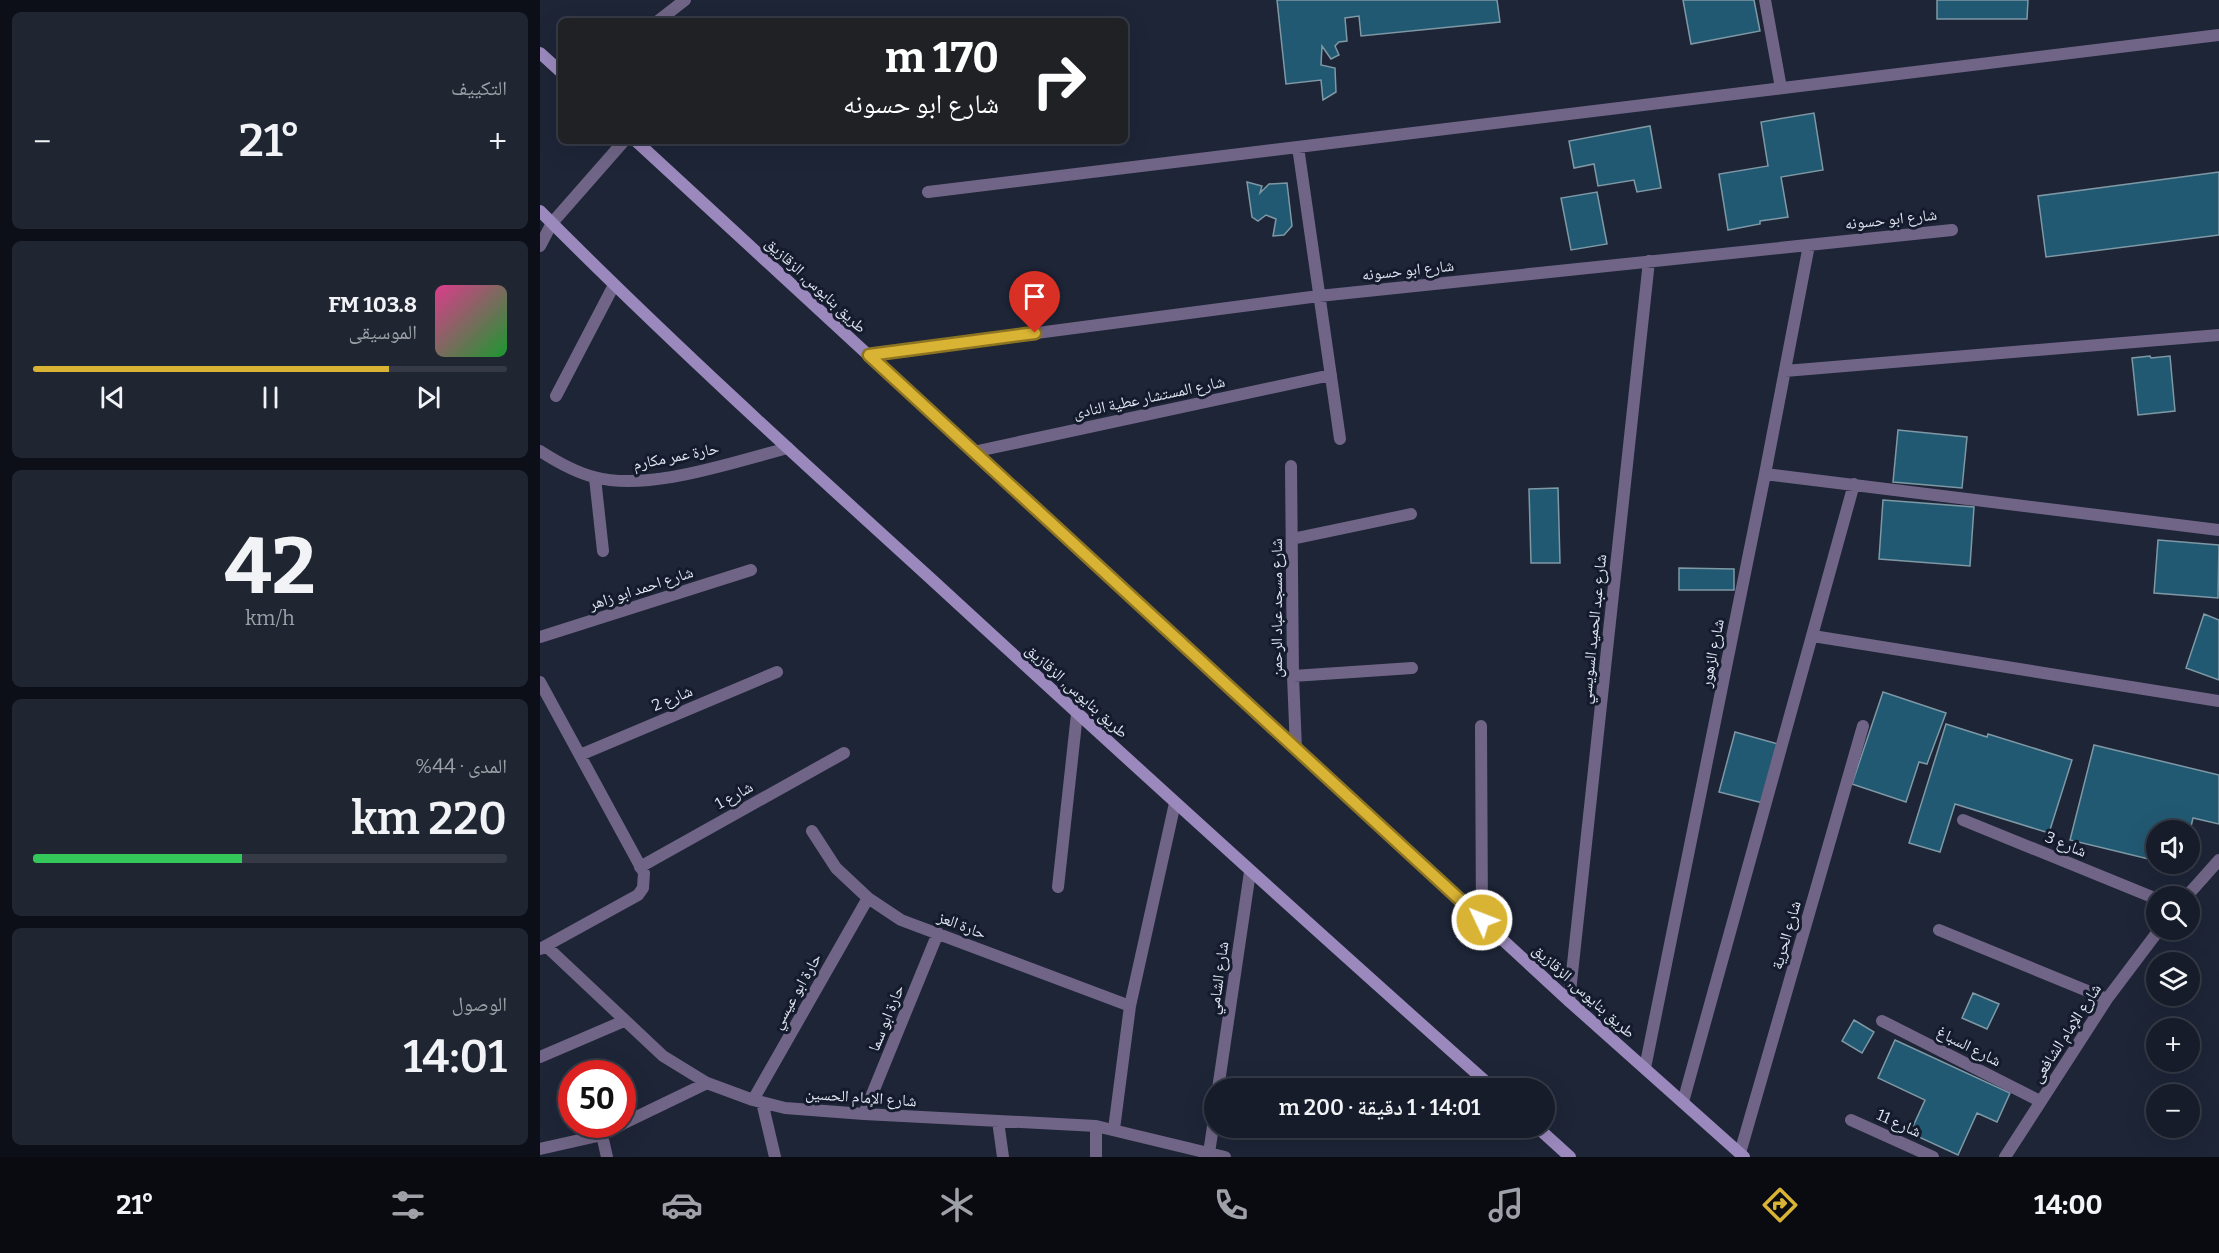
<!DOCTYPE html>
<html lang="ar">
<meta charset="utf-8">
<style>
:root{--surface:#161c29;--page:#1f2531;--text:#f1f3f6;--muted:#9ea1a8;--line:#353a46;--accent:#d9b334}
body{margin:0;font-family:Bitter,"Noto Naskh Arabic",serif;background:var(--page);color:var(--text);direction:rtl;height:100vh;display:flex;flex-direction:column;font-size:22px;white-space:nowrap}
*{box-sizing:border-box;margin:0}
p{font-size:20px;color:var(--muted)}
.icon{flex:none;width:33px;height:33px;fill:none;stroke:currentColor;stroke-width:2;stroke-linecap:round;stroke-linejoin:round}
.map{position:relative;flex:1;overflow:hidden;direction:ltr}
.drawer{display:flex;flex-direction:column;gap:12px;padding:12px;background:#0c0f17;width:540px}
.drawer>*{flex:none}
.guide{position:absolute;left:18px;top:18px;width:570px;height:126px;border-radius:9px;box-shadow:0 6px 24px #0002,0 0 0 2px var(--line);direction:rtl;background:#202124;color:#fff;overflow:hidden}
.buttons{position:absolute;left:1606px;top:820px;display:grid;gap:12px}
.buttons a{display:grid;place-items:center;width:54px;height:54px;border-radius:50%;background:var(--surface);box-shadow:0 6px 24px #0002,0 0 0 2px var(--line);font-size:30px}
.speed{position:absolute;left:18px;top:1060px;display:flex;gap:12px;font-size:30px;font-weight:700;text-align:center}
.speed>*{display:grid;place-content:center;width:78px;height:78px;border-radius:50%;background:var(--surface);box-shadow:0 6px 24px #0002,0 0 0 2px var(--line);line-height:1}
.speed .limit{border:9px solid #d22;background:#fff;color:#111}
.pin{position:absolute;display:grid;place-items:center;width:51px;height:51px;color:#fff;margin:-62px -26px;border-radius:50% 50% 50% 0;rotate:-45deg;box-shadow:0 0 6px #0007}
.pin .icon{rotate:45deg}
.me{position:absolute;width:66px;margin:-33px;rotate:313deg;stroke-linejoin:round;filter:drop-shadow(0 0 4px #0008)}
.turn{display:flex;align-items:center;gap:21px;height:126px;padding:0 30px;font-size:27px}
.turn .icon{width:78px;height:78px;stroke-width:2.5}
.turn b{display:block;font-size:42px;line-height:51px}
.big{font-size:45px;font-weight:600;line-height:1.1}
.drawer .card{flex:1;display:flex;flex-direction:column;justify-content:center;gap:9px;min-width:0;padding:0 21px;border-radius:9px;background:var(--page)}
.drawer .dial{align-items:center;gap:0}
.dial b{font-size:78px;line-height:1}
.song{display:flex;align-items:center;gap:18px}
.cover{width:72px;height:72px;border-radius:9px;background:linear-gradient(135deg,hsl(330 70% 55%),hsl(130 70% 35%))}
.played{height:6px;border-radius:3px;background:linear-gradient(90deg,var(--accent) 75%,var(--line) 75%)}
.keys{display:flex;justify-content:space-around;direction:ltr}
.heat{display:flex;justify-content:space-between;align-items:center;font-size:33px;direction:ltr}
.charge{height:9px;border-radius:4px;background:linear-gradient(90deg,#34c759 44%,var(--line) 0)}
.trip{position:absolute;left:664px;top:1078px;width:351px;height:60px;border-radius:30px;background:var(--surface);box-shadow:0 6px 24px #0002,0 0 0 2px var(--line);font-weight:600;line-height:60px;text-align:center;direction:rtl}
.tabs{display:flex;height:96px;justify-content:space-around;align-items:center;background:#090b10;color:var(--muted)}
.tabs .icon{width:42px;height:42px}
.tabs .on{color:var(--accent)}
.tabs b{font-size:27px;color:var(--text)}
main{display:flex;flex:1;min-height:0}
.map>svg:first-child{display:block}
.building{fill:#225972;stroke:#7e98a5;stroke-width:1.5}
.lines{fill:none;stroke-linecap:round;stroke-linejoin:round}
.minor{stroke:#706586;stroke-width:12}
.secondary{stroke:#9b89bd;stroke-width:12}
.route-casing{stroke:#8d7422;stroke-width:15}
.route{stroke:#d9b334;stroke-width:10}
.labels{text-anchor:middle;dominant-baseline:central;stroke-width:6;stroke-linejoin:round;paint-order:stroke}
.street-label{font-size:16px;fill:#dfe5f1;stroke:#141b2c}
</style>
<main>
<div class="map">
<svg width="1679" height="1157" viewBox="0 0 1679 1157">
<rect width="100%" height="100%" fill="#1d2537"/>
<!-- building -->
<path class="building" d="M 737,0 L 957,0 L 960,22 L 821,36 L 819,16 L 805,18 L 807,41 L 799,42 L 795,46 L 799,55 L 791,59 L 782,46 L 781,65 L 795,68 L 796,92 L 783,100 L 781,80 L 746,84 Z
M 1143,0 L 1214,0 L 1220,31 L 1151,44 Z
M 1397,0 L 1488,0 L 1487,19 L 1397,19 Z
M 1274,113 L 1283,170 L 1241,177 L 1248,217 L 1220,221 L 1220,224 L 1188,230 L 1179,174 L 1228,166 L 1221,122 Z
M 1110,126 L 1121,188 L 1097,192 L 1094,180 L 1058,186 L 1054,164 L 1034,168 L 1029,141 Z
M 1679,172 L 1679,235 L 1506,257 L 1498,196 Z
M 707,182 L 722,186 L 720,193 L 729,184 L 747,183 L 752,226 L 744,235 L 733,236 L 736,219 L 726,215 L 718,221 L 712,217 Z
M 1057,192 L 1067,244 L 1031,250 L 1021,198 Z
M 1610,356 L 1611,358 L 1630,356 L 1635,411 L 1598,415 L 1592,358 Z
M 1358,430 L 1427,437 L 1422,488 L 1353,482 Z
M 1018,488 L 1020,563 L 991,563 L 989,489 Z
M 1343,500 L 1434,507 L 1430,566 L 1339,559 Z
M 1618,540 L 1679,545 L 1678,598 L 1614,593 Z
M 1139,568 L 1194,569 L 1194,590 L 1139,590 Z
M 1664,614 L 1679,620 L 1679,680 L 1646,668 Z
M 1343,692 L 1406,713 L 1387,764 L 1379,762 L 1366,802 L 1312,784 Z
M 1406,724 L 1447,737 L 1448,734 L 1532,760 L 1509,833 L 1415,804 L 1400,852 L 1369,843 Z
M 1195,732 L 1238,744 L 1223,803 L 1179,792 Z
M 1554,745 L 1679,775 L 1679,824 L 1653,818 L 1650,831 L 1617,831 L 1617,861 L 1530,840 Z
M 1433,993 L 1459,1004 L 1447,1029 L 1422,1018 Z
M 1314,1020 L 1334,1032 L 1322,1053 L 1302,1041 Z
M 1355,1040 L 1470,1093 L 1457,1122 L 1437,1113 L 1418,1155 L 1370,1133 L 1385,1100 L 1338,1078 Z"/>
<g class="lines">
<!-- minor -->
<path class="minor" d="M 1225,0 L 1241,88
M 118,21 L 145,0
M 758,147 L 800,439
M 388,192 L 1679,35
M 0,246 L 12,223 L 84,141
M 329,355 L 779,296 L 1412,230
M 1245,371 L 1679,335
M 16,396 L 74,285
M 0,451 C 17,462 34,472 54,477 C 109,492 193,462 248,448
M 433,452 L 791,375
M 751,466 L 753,676 L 756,749
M 1225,474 L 1679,530
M 55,478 L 63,551
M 752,539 L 871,514
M 1273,636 L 1679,701
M 0,637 L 211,570
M 753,676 L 872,668
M 0,682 L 104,873 L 103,888 L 98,895 L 0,949
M 941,726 L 942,920
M 40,755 L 237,672
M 1423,820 L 1617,899
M 272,831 L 296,868 L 328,898 L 361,920 L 590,1006
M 100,867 L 304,753
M 518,887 L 537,714
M 1646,897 L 1679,860
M 1399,930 L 1567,999
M 6,946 L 123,1056 L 167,1083 L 213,1100 L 245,1108 L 324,1114 L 556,1126 L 685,1157
M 1029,1001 L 1109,261
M 1342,1021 L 1500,1101
M 0,1057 L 84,1021
M 1105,1068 L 1225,474 L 1269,245
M 678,1089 L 710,872
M 213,1100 L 328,898
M 222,1102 L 235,1157
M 1143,1102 L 1314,484
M 324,1114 L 398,933
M 1311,1120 L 1393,1157
M 458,1121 L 463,1157
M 82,1124 L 167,1083
M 574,1129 L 590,1006 L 635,803
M 62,1135 L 67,1157
M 0,1149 L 62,1135 L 81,1125
M 669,1153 L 675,1113
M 1200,1153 L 1323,726
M 556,1157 L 556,1126
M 1465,1157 L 1567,999 L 1619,930"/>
<!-- secondary -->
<path class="secondary" d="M 0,53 L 21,72
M 96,141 L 1029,1001 L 1204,1157
M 0,211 C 125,337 257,457 389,577 C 576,749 764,920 954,1089
M 998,1128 L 1030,1157"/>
</g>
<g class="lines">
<defs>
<path id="route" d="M 495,333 L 329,355 L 942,920"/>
</defs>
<!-- route casing -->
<use href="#route" class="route-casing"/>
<!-- route -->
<use href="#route" class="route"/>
</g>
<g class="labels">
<!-- street labels -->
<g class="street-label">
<text transform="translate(1351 219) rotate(-6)">شارع ابو حسونه</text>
<text transform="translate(868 270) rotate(-6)">شارع ابو حسونه</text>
<text transform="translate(276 285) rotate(43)">طريق بنايوس, الزقازيق</text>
<text transform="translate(609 397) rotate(-12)">شارع المستشار عطية النادى</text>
<text transform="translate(136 456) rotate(-11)">حارة عمر مكارم</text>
<text transform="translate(101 588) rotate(-18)">شارع احمد ابو زاهر</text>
<text transform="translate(736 608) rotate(-90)">شارع مسجد عباد الرحمن</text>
<text transform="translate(1053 629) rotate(-84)">شارع عبد الحميد السويسي</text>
<text transform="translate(1172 653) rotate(-79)">شارع الزهور</text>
<text transform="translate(537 691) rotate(42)">طريق بنايوس, الزقازيق</text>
<text transform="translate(132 698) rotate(-23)">شارع 2</text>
<text transform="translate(194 795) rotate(-29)">شارع 1</text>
<text transform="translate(1526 844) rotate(22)">شارع 3</text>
<text transform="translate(422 925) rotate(21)">حارة العز</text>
<text transform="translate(1246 935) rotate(-74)">شارع الحرية</text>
<text transform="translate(678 978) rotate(-82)">شارع الشامي</text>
<text transform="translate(256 991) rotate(-60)">حارة ابو عيسي</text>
<text transform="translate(1044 991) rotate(42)">طريق بنايوس, الزقازيق</text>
<text transform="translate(346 1018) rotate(-68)">حارة ابو سما</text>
<text transform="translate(1526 1033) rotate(-57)">شارع الإمام الشافعى</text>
<text transform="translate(1429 1046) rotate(27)">شارع السباغ</text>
<text transform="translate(321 1097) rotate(4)">شارع الإمام الحسين</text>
<text transform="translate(1359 1123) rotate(24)">شارع 11</text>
</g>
</g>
</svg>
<div class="buttons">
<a><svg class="icon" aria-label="sound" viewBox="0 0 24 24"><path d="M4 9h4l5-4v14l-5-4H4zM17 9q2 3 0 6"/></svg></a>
<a><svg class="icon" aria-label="search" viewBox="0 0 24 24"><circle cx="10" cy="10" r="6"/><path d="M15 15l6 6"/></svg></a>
<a><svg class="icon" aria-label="layers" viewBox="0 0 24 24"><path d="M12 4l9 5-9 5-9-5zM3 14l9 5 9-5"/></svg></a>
<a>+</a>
<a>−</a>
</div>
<div class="speed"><div class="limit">50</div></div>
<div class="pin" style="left:495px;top:333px;background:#d93025"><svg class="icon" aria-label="arrive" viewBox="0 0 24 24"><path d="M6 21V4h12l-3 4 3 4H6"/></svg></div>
<svg class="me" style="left:942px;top:920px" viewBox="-20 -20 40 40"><circle r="17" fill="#d9b334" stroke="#fff" stroke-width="3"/><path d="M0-11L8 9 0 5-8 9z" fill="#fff"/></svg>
<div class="trip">14:01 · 1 دقيقة · 200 m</div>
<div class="guide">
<div class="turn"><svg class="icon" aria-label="right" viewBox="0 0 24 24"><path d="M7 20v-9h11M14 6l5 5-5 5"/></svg><div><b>170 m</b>شارع ابو حسونه</div></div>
</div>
</div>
<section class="drawer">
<div class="card"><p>التكييف</p>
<div class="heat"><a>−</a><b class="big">21°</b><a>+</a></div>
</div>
<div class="card">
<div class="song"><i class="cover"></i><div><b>103.8 FM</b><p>الموسيقى</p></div></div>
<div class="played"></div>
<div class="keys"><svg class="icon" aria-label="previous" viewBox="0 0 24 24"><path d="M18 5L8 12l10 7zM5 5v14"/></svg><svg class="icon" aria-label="pause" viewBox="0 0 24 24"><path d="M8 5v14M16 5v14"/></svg><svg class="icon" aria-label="next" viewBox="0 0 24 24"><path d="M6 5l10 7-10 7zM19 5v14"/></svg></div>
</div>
<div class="card dial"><b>42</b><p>km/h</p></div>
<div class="card"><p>المدى · 44%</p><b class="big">220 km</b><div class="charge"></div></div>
<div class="card"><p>الوصول</p><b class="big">14:01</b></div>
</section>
</main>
<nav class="tabs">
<b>14:00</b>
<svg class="icon on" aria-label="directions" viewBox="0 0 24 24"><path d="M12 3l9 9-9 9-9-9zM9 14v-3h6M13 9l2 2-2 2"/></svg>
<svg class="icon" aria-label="music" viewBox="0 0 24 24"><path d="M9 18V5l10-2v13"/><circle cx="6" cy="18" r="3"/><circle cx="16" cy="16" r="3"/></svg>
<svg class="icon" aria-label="phone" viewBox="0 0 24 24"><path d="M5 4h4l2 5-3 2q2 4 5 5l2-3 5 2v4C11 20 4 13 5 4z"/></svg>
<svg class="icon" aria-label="climate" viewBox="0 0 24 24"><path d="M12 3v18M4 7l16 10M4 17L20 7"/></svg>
<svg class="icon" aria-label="car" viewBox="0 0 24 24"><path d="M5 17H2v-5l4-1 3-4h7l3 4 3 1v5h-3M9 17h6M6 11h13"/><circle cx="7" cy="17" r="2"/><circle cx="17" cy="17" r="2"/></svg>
<svg class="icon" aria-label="filters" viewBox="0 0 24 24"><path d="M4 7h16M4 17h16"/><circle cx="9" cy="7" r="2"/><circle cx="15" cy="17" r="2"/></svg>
<b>21°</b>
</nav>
